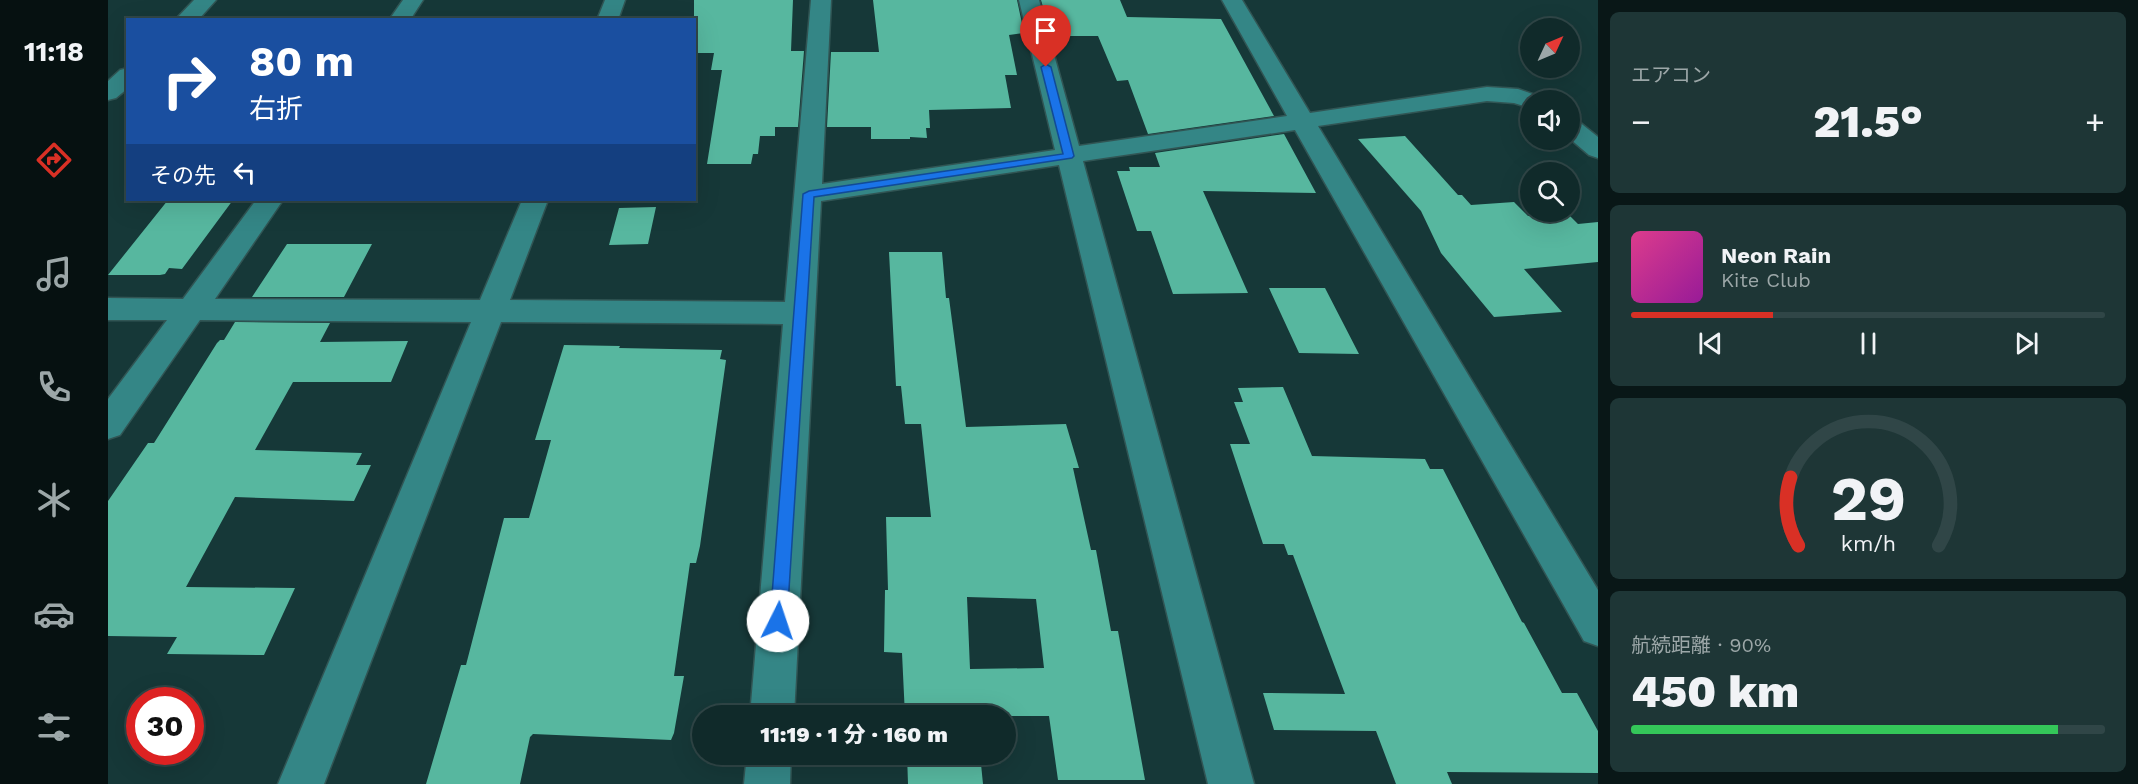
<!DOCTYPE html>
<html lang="ja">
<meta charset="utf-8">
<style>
:root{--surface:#102a2a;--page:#1e3636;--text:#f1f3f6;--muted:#9ca7a8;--line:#304647;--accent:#d93025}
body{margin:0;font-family:"Work Sans","Noto Sans JP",sans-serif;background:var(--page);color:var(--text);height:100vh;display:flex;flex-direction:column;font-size:22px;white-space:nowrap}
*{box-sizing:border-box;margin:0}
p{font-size:20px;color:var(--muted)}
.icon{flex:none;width:33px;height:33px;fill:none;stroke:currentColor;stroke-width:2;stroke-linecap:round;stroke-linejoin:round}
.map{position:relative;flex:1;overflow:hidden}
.side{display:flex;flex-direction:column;gap:12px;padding:12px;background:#091717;width:540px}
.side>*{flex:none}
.top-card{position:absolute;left:18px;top:18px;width:570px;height:183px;border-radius:0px;box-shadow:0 6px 24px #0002,0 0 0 2px var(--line);background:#1a4fa0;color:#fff;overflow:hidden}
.needle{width:39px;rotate:46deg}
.tools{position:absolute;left:1412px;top:18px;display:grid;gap:12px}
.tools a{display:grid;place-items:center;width:60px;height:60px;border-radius:50%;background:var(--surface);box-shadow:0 6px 24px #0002,0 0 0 2px var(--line);font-size:30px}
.speed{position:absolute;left:18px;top:687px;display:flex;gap:12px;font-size:30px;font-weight:700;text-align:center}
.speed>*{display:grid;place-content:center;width:78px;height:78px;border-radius:50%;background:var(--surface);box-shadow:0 6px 24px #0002,0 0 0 2px var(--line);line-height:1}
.speed .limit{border:9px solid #d22;background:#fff;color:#111}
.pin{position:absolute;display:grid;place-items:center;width:51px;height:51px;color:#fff;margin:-62px -26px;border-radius:50% 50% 50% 0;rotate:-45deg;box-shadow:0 0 6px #0007}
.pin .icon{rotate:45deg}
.me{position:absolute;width:66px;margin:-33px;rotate:4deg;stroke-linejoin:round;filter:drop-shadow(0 0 4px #0008)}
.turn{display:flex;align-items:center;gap:21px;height:126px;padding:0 24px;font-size:27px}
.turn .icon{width:78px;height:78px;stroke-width:2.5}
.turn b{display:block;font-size:42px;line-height:51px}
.then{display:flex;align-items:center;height:57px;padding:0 24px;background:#0003;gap:12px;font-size:22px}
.big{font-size:45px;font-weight:800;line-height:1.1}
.side .widget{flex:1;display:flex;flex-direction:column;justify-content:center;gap:9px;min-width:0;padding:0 21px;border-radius:9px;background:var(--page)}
.side .dial{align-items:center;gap:0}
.dial svg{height:156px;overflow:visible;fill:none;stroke:var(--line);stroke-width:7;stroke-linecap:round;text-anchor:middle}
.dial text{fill:var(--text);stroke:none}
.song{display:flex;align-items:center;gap:18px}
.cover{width:72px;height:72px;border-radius:9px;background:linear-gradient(135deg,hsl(330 70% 55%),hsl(300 70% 35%))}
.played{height:6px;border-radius:3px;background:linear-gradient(90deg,var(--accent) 30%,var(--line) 30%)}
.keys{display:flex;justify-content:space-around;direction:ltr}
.heat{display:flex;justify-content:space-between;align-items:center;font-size:33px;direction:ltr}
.charge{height:9px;border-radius:4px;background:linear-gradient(90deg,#34c759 90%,var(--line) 0)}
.trip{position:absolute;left:584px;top:705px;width:324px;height:60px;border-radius:30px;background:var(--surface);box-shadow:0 6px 24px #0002,0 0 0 2px var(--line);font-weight:800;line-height:60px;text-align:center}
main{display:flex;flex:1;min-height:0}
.tabs{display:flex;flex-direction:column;width:108px;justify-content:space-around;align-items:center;background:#061111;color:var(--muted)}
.tabs .icon{width:42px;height:42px}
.tabs .selected{color:var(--accent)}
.tabs b{font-size:27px;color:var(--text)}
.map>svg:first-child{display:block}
.building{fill:#57b79f;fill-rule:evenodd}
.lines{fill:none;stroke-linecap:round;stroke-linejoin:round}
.street-casing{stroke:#315554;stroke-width:3}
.street{fill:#348686;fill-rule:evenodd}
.route{fill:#1a73e8;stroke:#114b97;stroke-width:1.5}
</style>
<main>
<nav class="tabs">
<b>11:18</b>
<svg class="icon selected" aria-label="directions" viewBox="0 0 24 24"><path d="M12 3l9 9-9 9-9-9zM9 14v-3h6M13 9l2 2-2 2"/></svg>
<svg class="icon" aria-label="music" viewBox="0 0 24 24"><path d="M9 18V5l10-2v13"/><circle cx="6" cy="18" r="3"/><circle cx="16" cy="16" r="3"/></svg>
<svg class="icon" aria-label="phone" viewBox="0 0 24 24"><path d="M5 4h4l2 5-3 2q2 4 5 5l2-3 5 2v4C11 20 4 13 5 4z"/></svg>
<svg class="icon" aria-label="climate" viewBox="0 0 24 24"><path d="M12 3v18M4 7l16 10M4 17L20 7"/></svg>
<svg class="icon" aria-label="car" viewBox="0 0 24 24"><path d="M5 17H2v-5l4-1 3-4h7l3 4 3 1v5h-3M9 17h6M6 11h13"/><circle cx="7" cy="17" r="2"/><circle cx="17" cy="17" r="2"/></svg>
<svg class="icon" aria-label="filters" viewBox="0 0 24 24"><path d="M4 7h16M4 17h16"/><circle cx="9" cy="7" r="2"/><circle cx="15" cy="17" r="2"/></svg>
</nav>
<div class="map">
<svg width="1490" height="784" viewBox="0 0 1490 784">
<rect width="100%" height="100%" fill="#163838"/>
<!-- building -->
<path class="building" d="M 586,0 L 685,0 L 683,51 L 696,51 L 690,127 L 667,127 L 667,136 L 652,136 L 650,154 L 645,154 L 643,164 L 599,164 L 614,70 L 603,70 L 606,53 L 586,53 Z
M 765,0 L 909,0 L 916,33 L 901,35 L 909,75 L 897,75 L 903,108 L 821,110 L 822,128 L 818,128 L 819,138 L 802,137 L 802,139 L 763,139 L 763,127 L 719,127 L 723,52 L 771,52 Z
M 933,0 L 1012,0 L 1019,17 L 1113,19 L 1166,116 L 1040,134 L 1020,80 L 1009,81 L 990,36 L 961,36 L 956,21 L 940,25 Z
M 1176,134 L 1208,193 L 1095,191 L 1140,293 L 1065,294 L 1043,231 L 1029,231 L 1009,171 L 1022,171 L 1021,167 L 1052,167 L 1047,153 Z
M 1297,136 L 1350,195 L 1354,195 L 1363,205 L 1406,202 L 1420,216 L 1459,213 L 1470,224 L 1490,222 L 1490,262 L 1416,269 L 1454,312 L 1386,317 L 1333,253 L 1313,211 L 1250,139 Z
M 60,200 L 125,200 L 74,269 L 61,268 L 57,274 L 52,275 L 0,275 Z
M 548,207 L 540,244 L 501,245 L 511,208 Z
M 179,244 L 264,244 L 236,297 L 144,297 Z
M 781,252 L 834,252 L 838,298 L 841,298 L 858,427 L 958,424 L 971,468 L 965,468 L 983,550 L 988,550 L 1003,631 L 1010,631 L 1037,780 L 950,780 L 941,716 L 797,716 L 794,653 L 776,652 L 777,590 L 780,590 L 778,517 L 823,517 L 813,424 L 797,424 L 793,386 L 788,386 ZM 859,597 L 928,599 L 936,668 L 862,669 Z
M 1161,288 L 1217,288 L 1251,354 L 1191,353 Z
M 127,322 L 222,323 L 212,342 L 300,341 L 283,382 L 185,382 L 147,450 L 254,453 L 248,465 L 263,465 L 246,501 L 127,497 L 78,587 L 187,588 L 156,655 L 59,654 L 69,637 L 0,636 L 0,501 L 40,443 L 46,443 L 109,343 L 112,340 L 116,340 Z
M 456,345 L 512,346 L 511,348 L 614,350 L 612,359 L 618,360 L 592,546 L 588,563 L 582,563 L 566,676 L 576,676 L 566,733 L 563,740 L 425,734 L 422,737 L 412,784 L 318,784 L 353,665 L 358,665 L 396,518 L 421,518 L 443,440 L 427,440 Z
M 1175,387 L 1204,456 L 1317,459 L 1322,469 L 1335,469 L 1414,622 L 1416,623 L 1454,693 L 1469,693 L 1490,731 L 1490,773 L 1339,772 L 1344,784 L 1288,784 L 1268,731 L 1166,730 L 1155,693 L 1237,694 L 1185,555 L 1180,555 L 1176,544 L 1155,544 L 1122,444 L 1142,444 L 1126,402 L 1135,402 L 1130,388 Z
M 799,754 L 872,754 L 875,784 L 800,784 Z"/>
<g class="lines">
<defs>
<path id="street" d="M 86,0 L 108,0 L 90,20 L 67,20 Z
M 295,0 L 315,0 L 302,20 L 281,20 Z
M 497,0 L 517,0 L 510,20 L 489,20 Z
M 703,0 L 723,0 L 714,184 L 947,150 L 911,0 L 931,0 L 971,146 L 1179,116 L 1114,0 L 1134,0 L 1202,113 L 1379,87 L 1410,89 L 1430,96 L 1433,100 L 1422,100 L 1422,108 L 1406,103 L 1379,101 L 1210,126 L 1490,590 L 1490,646 L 1476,641 L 1187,130 L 975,161 L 1146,784 L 1100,784 L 951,165 L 713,201 L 686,716 L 642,716 L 675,324 L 393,322 L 216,784 L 170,784 L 363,322 L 92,320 L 12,435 L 0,439 L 0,399 L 59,320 L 0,320 L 0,298 L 75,299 L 148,200 L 175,200 L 107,299 L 372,300 L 414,200 L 440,200 L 402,300 L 677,302 Z
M 20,68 L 20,88 L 8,98 L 0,100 L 0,81 L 12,70 Z
M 1461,119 L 1470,121 L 1490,137 L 1490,158 L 1481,155 L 1461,138 Z
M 639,754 L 683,754 L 682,784 L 636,784 Z"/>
</defs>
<!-- street casing -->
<use href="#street" class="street-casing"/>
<!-- street -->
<use href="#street" class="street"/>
</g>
<!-- route -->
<path class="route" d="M 938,64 L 943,67 L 966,156 L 964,158 L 706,197 L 679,621 L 676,626 L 670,629 L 664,626 L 662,621 L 695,194 L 701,191 L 955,154 L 933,67 Z"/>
</svg>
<div class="tools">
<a><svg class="needle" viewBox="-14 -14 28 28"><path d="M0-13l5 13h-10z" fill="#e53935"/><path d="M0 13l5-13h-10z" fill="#9ca7a8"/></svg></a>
<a><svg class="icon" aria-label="sound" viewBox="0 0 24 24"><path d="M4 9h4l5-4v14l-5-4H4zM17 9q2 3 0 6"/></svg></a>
<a><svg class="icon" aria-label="search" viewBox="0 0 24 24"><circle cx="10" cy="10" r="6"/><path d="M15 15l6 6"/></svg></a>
</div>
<div class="speed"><div class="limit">30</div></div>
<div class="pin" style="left:938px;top:67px;background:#d93025"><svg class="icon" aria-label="arrive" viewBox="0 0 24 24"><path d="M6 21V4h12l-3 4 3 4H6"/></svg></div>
<svg class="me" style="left:670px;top:621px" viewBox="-20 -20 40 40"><circle r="19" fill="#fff"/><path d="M0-13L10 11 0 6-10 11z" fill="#1a73e8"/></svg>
<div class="trip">11:19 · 1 分 · 160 m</div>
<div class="top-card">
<div class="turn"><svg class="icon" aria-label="right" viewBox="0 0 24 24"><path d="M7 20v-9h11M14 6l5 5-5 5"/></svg><div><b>80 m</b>右折</div></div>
<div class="then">その先<svg class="icon" aria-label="left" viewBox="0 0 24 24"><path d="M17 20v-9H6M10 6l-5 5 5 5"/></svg></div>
</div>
</div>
<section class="side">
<div class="widget"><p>エアコン</p>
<div class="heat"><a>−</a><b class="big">21.5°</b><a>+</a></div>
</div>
<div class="widget">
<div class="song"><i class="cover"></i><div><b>Neon Rain</b><p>Kite Club</p></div></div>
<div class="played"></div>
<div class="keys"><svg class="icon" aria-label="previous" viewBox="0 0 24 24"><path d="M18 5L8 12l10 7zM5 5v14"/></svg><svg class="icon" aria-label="pause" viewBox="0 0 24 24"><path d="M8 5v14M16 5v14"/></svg><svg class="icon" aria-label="next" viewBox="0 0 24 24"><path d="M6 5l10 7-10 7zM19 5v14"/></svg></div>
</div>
<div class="widget dial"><svg viewBox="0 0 100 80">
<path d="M14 69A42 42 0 1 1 86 69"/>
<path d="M14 69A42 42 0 0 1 10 34" stroke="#d93025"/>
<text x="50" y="56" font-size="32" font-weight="700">29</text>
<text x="50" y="72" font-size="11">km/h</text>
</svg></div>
<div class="widget"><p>航続距離 · 90%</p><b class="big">450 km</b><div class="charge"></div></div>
</section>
</main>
